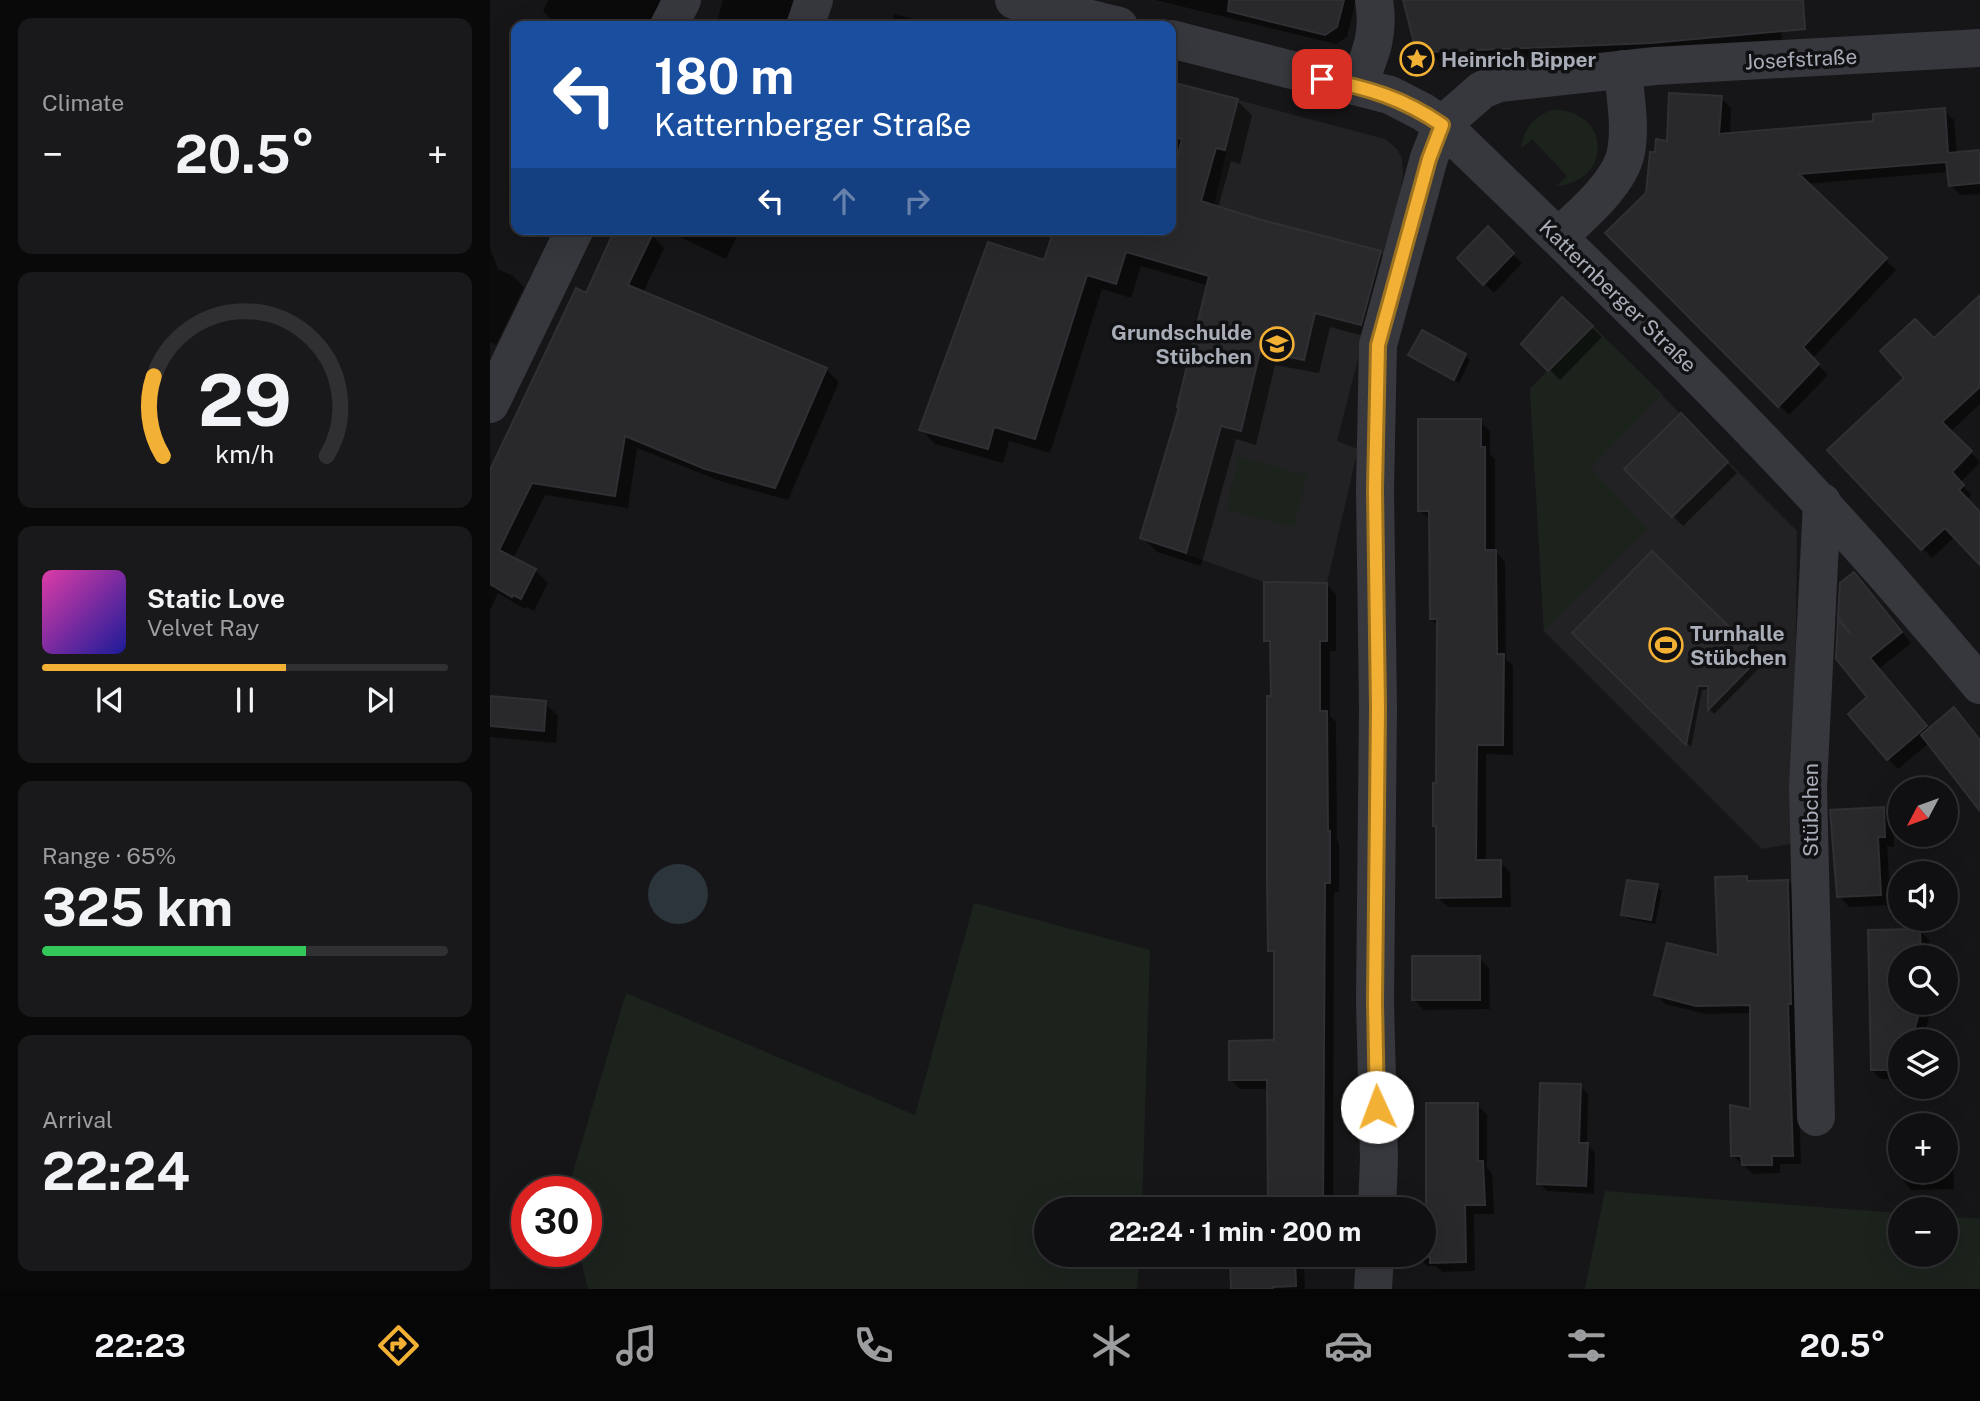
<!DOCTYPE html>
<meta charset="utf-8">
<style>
:root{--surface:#101012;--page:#19191b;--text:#f1f3f6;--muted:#9c9d9f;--line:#303032;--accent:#f2b134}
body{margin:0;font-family:"Public Sans",sans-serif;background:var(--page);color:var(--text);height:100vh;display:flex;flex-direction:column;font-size:26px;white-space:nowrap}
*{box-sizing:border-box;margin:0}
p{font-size:23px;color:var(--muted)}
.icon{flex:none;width:38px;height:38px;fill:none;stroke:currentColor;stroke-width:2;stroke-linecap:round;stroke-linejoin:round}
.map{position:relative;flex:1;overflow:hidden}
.sheet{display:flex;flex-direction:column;gap:18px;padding:18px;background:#09090a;width:490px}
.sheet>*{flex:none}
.guide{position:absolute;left:21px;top:21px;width:665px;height:214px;border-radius:14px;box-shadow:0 7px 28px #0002,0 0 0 2px var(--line);background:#1a4fa0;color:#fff;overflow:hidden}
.needle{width:46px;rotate:229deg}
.controls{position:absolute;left:1398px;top:777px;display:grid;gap:14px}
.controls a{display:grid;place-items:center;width:70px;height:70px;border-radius:50%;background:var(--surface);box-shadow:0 7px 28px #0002,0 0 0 2px var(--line);font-size:35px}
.speed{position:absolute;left:21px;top:1176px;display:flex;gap:14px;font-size:35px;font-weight:700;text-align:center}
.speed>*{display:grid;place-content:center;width:91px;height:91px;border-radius:50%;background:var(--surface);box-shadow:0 7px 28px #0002,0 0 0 2px var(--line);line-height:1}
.speed .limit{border:10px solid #d22;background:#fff;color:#111}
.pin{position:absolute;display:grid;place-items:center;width:60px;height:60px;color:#fff;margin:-30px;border-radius:14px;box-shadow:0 4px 10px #0006}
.me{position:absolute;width:77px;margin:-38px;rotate:358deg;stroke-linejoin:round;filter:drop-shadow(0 0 5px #0008)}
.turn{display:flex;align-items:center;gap:24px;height:147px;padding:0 28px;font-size:32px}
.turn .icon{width:91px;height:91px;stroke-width:2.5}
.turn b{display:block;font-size:49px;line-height:60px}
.lanes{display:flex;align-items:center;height:66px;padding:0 28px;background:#0003;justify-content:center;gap:35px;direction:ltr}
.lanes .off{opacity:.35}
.big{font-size:52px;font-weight:700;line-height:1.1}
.sheet .tile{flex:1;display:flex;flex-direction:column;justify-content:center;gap:10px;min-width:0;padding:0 24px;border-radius:14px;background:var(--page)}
.sheet .dial{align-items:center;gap:0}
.dial svg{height:182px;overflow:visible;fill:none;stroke:var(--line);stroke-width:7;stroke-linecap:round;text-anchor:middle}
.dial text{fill:var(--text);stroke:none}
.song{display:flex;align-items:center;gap:21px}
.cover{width:84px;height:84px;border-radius:10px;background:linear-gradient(135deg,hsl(320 70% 55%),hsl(240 70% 35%))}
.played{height:7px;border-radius:4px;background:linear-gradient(90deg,var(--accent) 60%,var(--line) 60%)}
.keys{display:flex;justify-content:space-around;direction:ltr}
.heat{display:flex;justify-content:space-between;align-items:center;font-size:38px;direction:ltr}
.charge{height:10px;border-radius:5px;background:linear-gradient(90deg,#34c759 65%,var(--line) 0)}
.trip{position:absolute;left:544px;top:1197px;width:402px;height:70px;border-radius:35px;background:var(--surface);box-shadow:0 7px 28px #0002,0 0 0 2px var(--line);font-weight:700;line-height:70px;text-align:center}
.menu{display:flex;height:112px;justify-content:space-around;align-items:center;background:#060607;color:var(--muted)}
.menu .icon{width:49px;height:49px}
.menu .current{color:var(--accent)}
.menu b{font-size:32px;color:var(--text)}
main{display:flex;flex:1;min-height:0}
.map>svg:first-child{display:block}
.built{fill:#222225}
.green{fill:#1c231d}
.water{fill:#2c353c}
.shadow{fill:#0007}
.building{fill:#29292c;stroke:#303034;stroke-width:2}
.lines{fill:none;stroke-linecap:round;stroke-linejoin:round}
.minor{stroke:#37383d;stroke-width:38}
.route-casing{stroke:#9d7322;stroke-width:18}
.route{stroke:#f2b134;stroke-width:12}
.labels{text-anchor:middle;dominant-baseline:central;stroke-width:7;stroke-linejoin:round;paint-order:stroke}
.poi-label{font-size:21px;font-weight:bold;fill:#a8adb8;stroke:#111113;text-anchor:start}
.street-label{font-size:21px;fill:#a8adb8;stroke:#111113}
</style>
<main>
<section class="sheet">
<div class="tile"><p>Climate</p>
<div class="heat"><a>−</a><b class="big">20.5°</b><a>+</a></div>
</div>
<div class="tile dial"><svg viewBox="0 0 100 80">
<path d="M14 69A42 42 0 1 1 86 69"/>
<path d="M14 69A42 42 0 0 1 10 34" stroke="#f2b134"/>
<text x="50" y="56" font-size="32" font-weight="700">29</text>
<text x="50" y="72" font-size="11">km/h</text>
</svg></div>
<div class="tile">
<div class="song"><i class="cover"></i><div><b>Static Love</b><p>Velvet Ray</p></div></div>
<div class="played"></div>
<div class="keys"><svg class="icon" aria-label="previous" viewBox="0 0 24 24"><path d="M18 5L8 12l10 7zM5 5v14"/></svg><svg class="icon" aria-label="pause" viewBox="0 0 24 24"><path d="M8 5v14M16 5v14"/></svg><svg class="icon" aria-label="next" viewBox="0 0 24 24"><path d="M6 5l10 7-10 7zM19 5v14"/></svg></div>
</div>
<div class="tile"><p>Range · 65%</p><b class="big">325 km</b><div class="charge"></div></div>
<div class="tile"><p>Arrival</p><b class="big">22:24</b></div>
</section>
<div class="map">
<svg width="1490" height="1289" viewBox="0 0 1490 1289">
<rect width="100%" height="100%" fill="#161618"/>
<!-- built -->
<path class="built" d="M 748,100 L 895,139 L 907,149 L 912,159 L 913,175 L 909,198 L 847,441 L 868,449 L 837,583 L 774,582 L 650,538 L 676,453 L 721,269 L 724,205 Z
M 1103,326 L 1307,531 L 1304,788 L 1300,844 L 1272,849 L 1054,631 L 1040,389 Z"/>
<!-- green -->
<path class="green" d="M 1061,110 C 1120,107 1125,181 1066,186 L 1077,176 L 1042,139 L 1031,149 C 1034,129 1042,118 1061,110 Z
M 1103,326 L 1172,394 L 1101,468 L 1158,529 L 1054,631 L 1040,389 Z
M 749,457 L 817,475 L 804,527 L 736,510 Z
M 484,903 L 660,950 L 652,1209 L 556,1209 L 556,1255 L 650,1255 L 647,1289 L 98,1289 L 89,1251 L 96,1251 L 96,1192 L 77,1192 L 136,993 L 425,1115 Z
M 1115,1191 L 1410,1213 L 1410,1255 L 1456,1255 L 1456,1216 L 1490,1219 L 1490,1289 L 1095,1289 Z"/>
<!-- water -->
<path class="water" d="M158 894a30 30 0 1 1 60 0a30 30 0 1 1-60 0Z"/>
<!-- shadow -->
<path class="shadow" d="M 58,0 L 176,0 L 170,26 L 72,26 L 63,22 L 53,11 Z
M 233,0 L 303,0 L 297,26 L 226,26 Z
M 665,0 L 866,0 L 857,37 L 846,44 Z
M 915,0 L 1287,0 L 1292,41 L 1172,52 L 950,62 L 926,42 Z
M 404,14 L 452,26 L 401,26 Z
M 681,84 L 747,101 L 762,115 L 750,164 L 741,161 L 728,208 L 890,252 L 905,267 L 885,339 L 840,327 L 829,373 L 785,365 L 766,445 L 746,439 L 711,566 L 667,552 L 652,537 L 691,409 L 719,286 L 651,266 L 641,298 L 612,289 L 560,453 L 519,441 L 513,463 L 445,444 L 431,429 L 556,263 L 681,229 Z
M 1231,98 L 1241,108 L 1240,135 L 1385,123 L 1454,110 L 1464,120 L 1467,154 L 1490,152 L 1490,194 L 1471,195 L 1460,185 L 1459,172 L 1316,184 L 1406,270 L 1322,359 L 1338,375 L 1299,415 L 1118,233 L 1157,194 L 1166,154 Z
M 26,167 L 26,194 L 18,185 Z
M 173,229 L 246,229 L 249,232 L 236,259 Z
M 998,229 L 1032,263 L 1004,293 L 969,258 Z
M 162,235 L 174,248 L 153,293 L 336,369 L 349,382 L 298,500 L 230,481 L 147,448 L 138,508 L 55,495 L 23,559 L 45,570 L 58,583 L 44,611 L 37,607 L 35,609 L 8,593 L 0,610 L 0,474 L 97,295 Z
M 0,248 L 8,269 L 23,276 L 34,287 L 6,345 L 0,342 Z
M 1490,298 L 1490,404 L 1460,432 L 1490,462 L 1470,483 L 1482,495 L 1477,500 L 1465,536 L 1442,558 L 1339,450 L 1416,378 L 1444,341 Z
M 1072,300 L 1112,337 L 1070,380 L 1034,344 Z
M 920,355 L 975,356 L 980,360 L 969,383 Z
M 1191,416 L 1247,473 L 1193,526 L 1136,469 Z
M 990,421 L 1000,431 L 1000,454 L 1005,459 L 1005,551 L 1015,562 L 1016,659 L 1023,666 L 1023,755 L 996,754 L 996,862 L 1010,862 L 1020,872 L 1021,907 L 958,907 L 947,897 L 947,828 L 944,825 L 948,785 L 948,626 L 941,619 L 941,521 L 930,510 Z
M 1162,554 L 1274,663 L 1224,714 L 1220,710 L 1219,690 L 1212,690 L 1201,747 L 1084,633 Z
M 836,584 L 846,594 L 846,651 L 840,651 L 840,716 L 846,722 L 847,840 L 849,843 L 849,892 L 844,892 L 843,1209 L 778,1209 L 779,1089 L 750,1089 L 740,1079 L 785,1042 L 786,956 L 780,950 L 782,647 L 775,640 Z
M 1374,584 L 1421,643 L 1389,669 L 1440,730 L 1464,709 L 1490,739 L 1490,810 L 1439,743 L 1408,769 L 1398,759 L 1364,638 Z
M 0,698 L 55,703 L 68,716 L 66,743 L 0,737 Z
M 1393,809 L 1403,819 L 1404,847 L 1397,846 L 1401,905 L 1359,907 L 1349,896 Z
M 1256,878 L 1261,883 L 1298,881 L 1307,890 L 1306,1013 L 1311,1164 L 1290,1164 L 1290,1173 L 1263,1174 L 1243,1156 L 1262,1111 L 1262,1013 L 1216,1014 L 1175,1004 L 1166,995 L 1230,957 Z
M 1167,886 L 1172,891 L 1165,924 L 1138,919 L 1133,914 Z
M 1380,931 L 1430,931 L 1439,940 L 1439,957 L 1410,957 L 1410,1003 L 1440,1003 L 1440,1015 L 1432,1041 L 1410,1041 L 1410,1079 L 1391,1079 L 1382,1070 Z
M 989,958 L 999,968 L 1000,1009 L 934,1010 L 924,1000 Z
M 1090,1086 L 1098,1094 L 1097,1144 L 1105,1153 L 1104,1194 L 1057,1191 L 1049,1183 Z
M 988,1105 L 997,1115 L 997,1168 L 1002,1173 L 1004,1214 L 984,1214 L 985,1271 L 952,1272 L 946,1266 L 937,1266 L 927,1256 L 934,1255 L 934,1209 L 926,1208 L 938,1208 Z
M 1404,1132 L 1410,1132 L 1410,1171 L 1456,1171 L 1456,1135 L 1463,1143 L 1464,1189 L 1421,1190 L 1403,1166 Z
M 749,1255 L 814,1255 L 815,1289 L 742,1289 Z"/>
<!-- building -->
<path class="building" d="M 739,0 L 854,0 L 847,27 L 835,35 L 738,11 Z
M 913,0 L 1313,0 L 1315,29 L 1161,43 L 939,52 L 924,43 Z
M 681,82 L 748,99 L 735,150 L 726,148 L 711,201 L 768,219 L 891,251 L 871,325 L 825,313 L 814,360 L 770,351 L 751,431 L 731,426 L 696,553 L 650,538 L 689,408 L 687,407 L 719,276 L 636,252 L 626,284 L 597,275 L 545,439 L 504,427 L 498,449 L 429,430 L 498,242 L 554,260 L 564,229 L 681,229 L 681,182 L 692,139 L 681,137 Z
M 1179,93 L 1232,96 L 1229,134 L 1383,121 L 1383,114 L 1455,108 L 1458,153 L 1490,150 L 1490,183 L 1459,186 L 1456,162 L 1309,174 L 1397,258 L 1313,347 L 1329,364 L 1288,407 L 1115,233 L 1156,193 L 1160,152 L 1165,152 L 1166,139 L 1177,141 Z
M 998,226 L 1024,253 L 993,285 L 967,258 Z
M 125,229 L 165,229 L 138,285 L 337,368 L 285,488 L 215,469 L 135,436 L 125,496 L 42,483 L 9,550 L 46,569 L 31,599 L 23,595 L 22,597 L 0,584 L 0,470 L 86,288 L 96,293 Z
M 1490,295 L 1490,387 L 1452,422 L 1482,451 L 1462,472 L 1474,485 L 1469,490 L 1490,512 L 1490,565 L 1455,528 L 1431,550 L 1337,450 L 1414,378 L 1390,351 L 1425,319 L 1444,338 Z
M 1072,297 L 1103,326 L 1058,371 L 1031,344 Z
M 932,330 L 976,354 L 964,380 L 918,355 Z
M 1191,413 L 1238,462 L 1182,517 L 1134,469 Z
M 928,419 L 991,419 L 991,447 L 995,447 L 995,550 L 1006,550 L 1007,654 L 1014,654 L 1013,745 L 987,745 L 986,860 L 1011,860 L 1011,897 L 946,898 L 946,826 L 943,826 L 943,783 L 946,783 L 947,619 L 940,619 L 939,511 L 928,511 Z
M 1162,551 L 1270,657 L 1218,710 L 1218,686 L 1208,686 L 1196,745 L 1082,633 Z
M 1364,572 L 1412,632 L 1380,658 L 1437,726 L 1397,760 L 1358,714 L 1377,697 L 1346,659 L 1348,620 L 1362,635 L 1348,617 L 1350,583 Z
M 774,582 L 837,583 L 837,641 L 830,641 L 830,711 L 837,711 L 838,831 L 840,831 L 840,883 L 835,883 L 833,1209 L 778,1209 L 777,1080 L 739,1080 L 739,1041 L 784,1040 L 784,951 L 778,951 L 777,882 L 777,696 L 781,696 L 780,641 L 774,641 Z
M 0,696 L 56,701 L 54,731 L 0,726 Z
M 1464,707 L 1490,740 L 1490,811 L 1431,735 Z
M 1394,807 L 1395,837 L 1388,837 L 1391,895 L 1347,897 L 1340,810 Z
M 1257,876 L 1257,881 L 1298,880 L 1301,1004 L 1298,1004 L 1303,1156 L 1282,1156 L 1282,1165 L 1252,1165 L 1251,1156 L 1241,1156 L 1240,1105 L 1260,1109 L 1260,1005 L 1206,1006 L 1164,995 L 1177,943 L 1228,955 L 1225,877 Z
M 1137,880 L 1168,884 L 1161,920 L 1131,915 Z
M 1430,929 L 1431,957 L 1410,957 L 1410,1003 L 1432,1003 L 1421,1041 L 1410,1041 L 1410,1070 L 1381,1070 L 1378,930 Z
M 922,956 L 990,956 L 990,1000 L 922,1000 Z
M 1050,1083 L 1091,1084 L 1089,1143 L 1098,1143 L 1096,1186 L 1047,1184 Z
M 936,1103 L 988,1103 L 988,1161 L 993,1161 L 995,1205 L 975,1205 L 976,1262 L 940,1263 L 940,1257 L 925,1257 L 925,1255 L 934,1255 L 934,1209 L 924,1209 L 924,1206 L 936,1206 Z
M 748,1255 L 805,1255 L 806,1286 L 783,1287 L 783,1289 L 741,1289 L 740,1259 L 748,1259 Z"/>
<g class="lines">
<!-- minor -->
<path class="minor" d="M 524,0 L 629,26
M 179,26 L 192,0
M 315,26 L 324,0
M 681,39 L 900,95 L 933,112 L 952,125 C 1103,271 1255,415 1394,573 C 1426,610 1459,647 1490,685
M 868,86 C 880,55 890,35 884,0
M 1068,237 C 1091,216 1130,183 1136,152 C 1141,126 1135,96 1133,69
M 0,404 L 85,229
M 1326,1117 L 1318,787 L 1332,502
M 887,1209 L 889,1159 L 885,1002 L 888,708 L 885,489 L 888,345 L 939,158 L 952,125 L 992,90 L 1009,83 L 1165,66 L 1490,48
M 883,1289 L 885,1255"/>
</g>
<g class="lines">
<defs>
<path id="route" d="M 832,79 C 878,88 913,98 952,125 L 939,159 L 888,345 L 885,489 L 888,708 L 885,1002 L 887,1107"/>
</defs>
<!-- route casing -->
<use href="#route" class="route-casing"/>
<!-- route -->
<use href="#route" class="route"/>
</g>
<!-- icons -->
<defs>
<symbol id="sight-ring" viewBox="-11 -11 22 22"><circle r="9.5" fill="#111113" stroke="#f2b134" stroke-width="1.5"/><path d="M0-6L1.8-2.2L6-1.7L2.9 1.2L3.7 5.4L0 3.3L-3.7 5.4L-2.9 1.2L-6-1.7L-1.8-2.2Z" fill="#f2b134"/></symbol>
<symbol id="school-ring" viewBox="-11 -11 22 22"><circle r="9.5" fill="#111113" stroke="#f2b134" stroke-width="1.5"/><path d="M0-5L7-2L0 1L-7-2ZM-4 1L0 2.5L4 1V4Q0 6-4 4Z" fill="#f2b134"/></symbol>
<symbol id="stadium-ring" viewBox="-11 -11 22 22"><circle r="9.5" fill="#111113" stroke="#f2b134" stroke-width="1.5"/><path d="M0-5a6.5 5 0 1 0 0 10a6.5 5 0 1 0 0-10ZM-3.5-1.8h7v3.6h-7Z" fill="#f2b134"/></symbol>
</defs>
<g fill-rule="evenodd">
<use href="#sight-ring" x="908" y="40" width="38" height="38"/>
<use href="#school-ring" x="768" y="325" width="38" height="38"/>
<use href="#stadium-ring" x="1157" y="626" width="38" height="38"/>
</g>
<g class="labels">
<!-- poi labels -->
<g class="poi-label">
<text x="951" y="59">Heinrich Bipper</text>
<text x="762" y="332" text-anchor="end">Grundschulde<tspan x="762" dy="24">Stübchen</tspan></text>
<text x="1200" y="633">Turnhalle<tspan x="1200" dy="24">Stübchen</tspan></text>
</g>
<!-- street labels -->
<g class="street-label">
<text transform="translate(1311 59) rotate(-3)">Josefstraße</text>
<text transform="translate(1128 296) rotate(44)">Katternberger Straße</text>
<text transform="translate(1320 810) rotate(-90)">Stübchen</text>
</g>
</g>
</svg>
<div class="controls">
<a><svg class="needle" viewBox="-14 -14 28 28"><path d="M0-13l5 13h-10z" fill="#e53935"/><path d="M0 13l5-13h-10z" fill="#9c9d9f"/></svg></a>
<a><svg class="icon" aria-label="sound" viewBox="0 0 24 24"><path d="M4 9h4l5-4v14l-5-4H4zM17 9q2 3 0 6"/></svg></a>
<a><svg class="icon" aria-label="search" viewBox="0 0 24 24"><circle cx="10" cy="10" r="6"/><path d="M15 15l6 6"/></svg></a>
<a><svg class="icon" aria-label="layers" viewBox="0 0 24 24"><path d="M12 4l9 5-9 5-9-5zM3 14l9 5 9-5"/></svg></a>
<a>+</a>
<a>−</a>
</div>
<div class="speed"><div class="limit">30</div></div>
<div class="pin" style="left:832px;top:79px;background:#d93025"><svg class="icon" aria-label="arrive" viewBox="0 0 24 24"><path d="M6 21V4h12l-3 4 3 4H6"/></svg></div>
<svg class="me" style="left:887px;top:1107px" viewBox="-20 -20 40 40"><circle r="19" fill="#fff"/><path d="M0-13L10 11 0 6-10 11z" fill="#f2b134"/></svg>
<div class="trip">22:24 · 1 min · 200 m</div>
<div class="guide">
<div class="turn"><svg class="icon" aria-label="left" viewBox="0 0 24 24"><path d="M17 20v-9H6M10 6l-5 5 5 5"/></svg><div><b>180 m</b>Katternberger Straße</div></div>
<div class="lanes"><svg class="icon" aria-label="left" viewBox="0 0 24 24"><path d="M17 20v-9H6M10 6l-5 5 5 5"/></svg><svg class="icon off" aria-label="ahead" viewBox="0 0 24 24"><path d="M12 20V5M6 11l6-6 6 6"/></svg><svg class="icon off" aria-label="right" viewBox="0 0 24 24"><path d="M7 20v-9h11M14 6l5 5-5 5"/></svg></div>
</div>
</div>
</main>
<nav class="menu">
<b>22:23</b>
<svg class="icon current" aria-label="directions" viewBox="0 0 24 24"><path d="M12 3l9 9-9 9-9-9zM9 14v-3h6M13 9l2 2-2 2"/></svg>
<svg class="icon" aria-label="music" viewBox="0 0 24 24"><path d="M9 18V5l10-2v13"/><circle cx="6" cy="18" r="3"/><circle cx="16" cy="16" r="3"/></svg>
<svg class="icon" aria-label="phone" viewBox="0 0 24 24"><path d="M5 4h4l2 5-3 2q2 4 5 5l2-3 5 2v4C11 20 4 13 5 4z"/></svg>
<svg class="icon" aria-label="climate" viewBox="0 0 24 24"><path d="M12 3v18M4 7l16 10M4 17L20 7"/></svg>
<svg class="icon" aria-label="car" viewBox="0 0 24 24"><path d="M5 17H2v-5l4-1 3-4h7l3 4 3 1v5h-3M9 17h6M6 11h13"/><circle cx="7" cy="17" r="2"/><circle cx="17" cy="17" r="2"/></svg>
<svg class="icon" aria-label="filters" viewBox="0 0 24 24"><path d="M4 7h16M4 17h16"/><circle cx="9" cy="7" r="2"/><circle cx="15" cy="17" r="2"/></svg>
<b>20.5°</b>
</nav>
